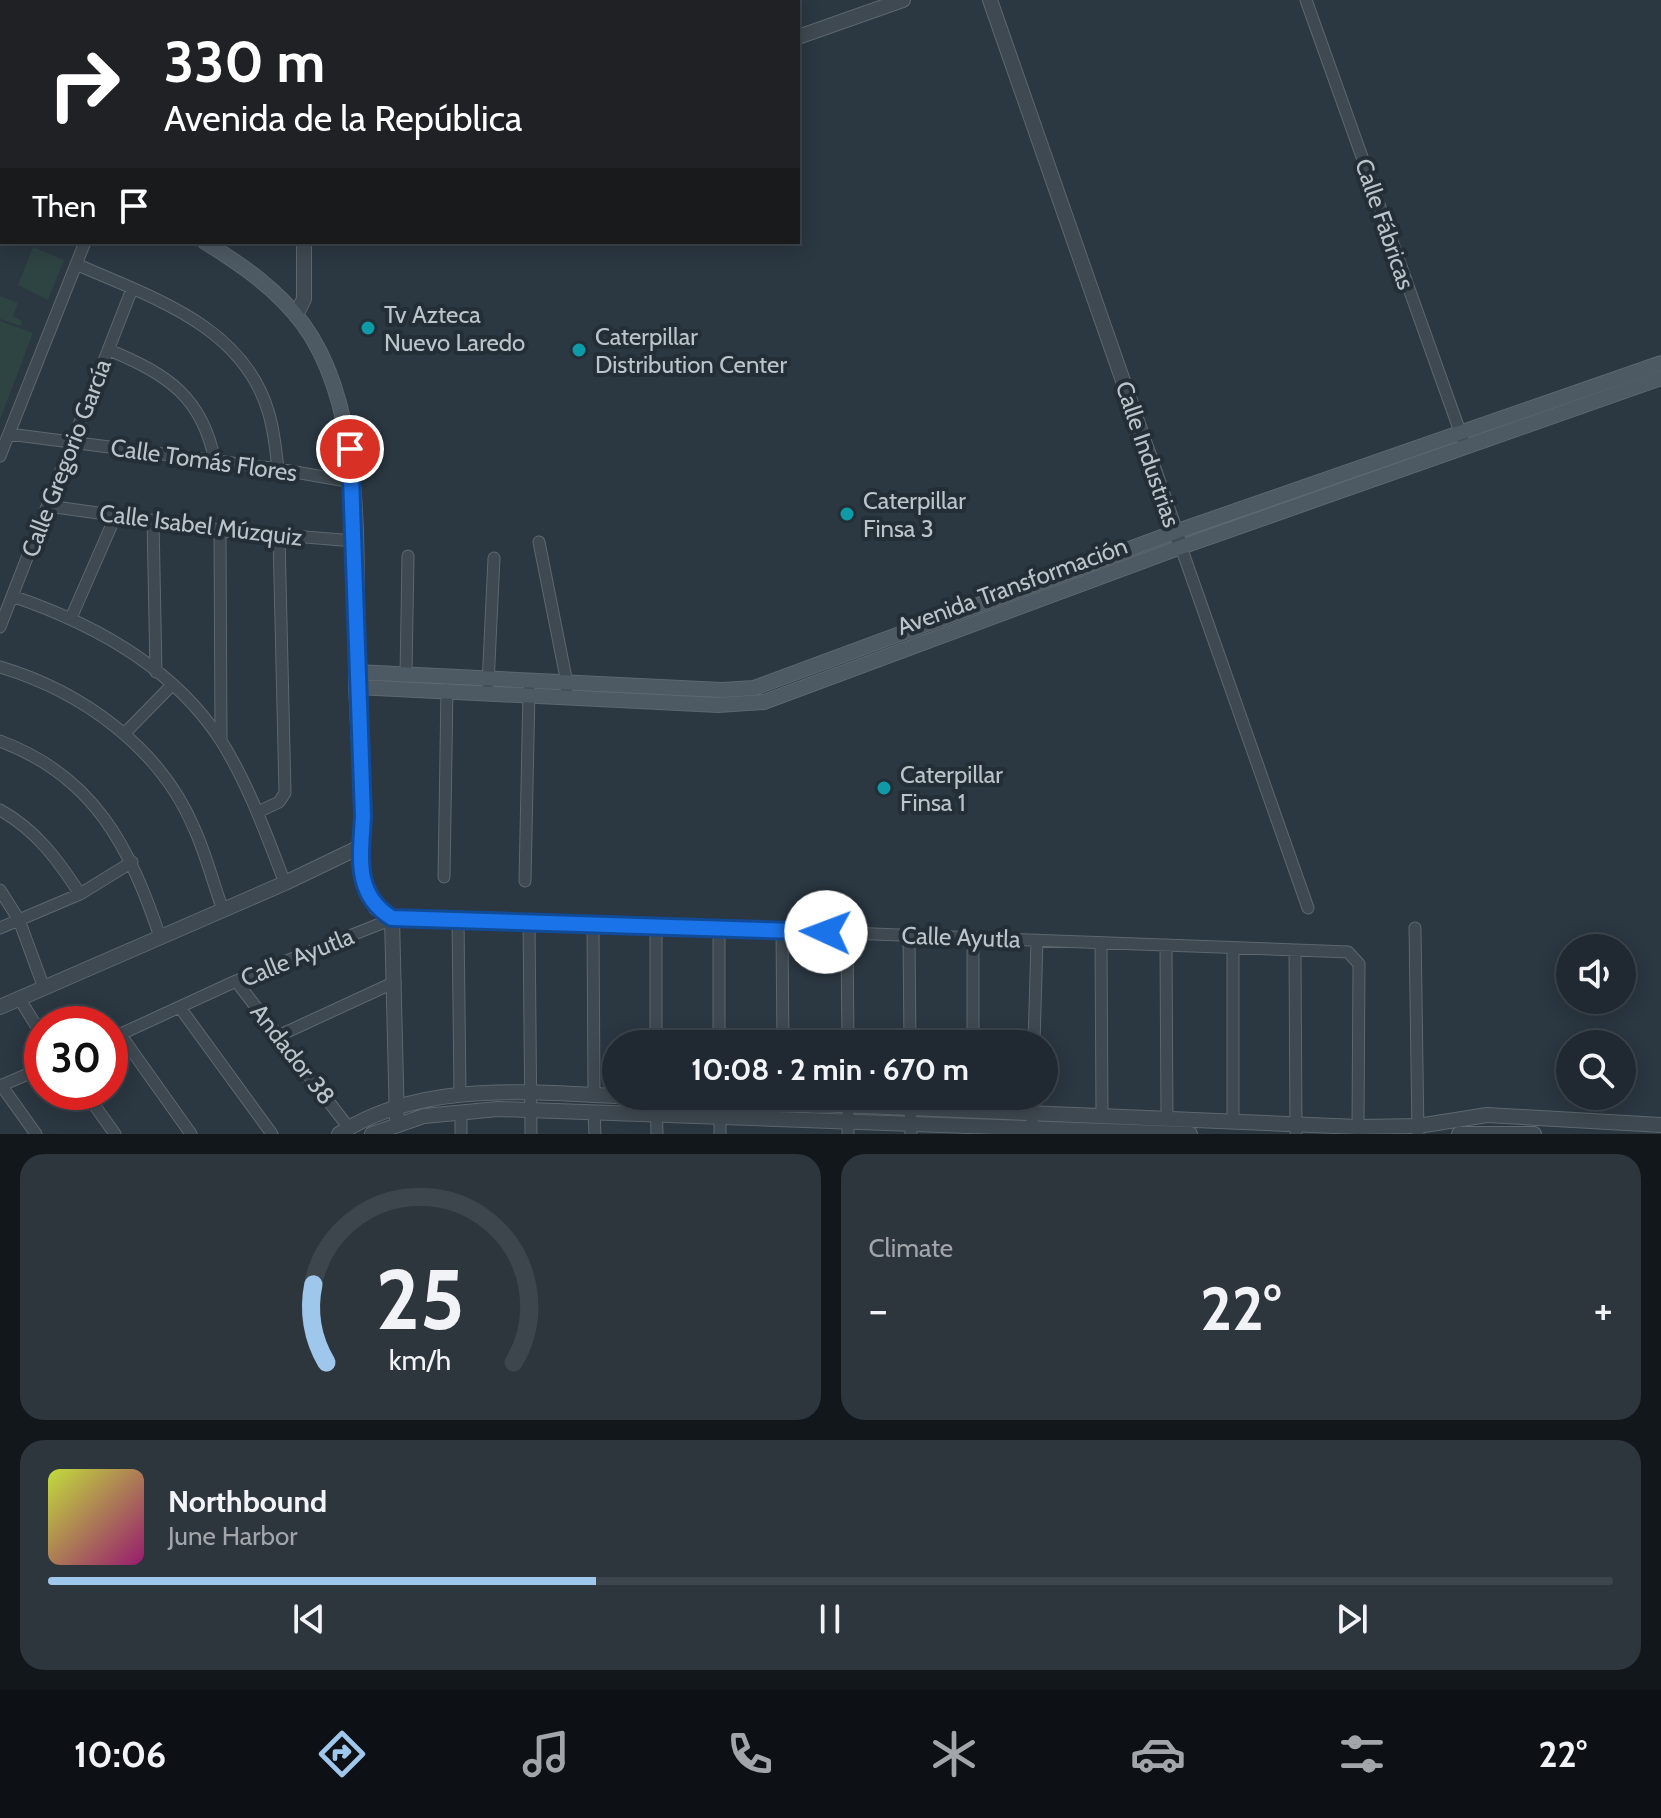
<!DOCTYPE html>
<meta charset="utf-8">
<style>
:root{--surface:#202931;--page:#2d353d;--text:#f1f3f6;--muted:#a2a6ab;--line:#3d454d;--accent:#9fc7ec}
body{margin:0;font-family:Cabin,sans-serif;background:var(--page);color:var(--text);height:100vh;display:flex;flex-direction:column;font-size:30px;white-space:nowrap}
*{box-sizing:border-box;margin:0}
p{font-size:26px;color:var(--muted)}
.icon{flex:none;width:44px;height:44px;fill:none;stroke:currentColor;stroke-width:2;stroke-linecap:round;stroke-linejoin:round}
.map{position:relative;height:1134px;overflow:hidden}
.drawer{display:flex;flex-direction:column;gap:20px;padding:20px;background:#12171b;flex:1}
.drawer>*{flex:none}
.banner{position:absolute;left:0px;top:0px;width:800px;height:244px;box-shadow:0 4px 20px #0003,0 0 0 2px var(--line);background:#202124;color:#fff;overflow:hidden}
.fabs{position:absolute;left:1556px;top:934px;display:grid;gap:16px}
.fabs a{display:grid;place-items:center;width:80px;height:80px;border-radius:50%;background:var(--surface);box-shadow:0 4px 20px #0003,0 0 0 2px var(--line);font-size:40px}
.speed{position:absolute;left:24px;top:1006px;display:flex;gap:16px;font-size:40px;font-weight:700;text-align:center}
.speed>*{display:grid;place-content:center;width:104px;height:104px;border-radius:50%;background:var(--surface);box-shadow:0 4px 20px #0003,0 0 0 2px var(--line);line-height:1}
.speed .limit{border:12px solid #d22;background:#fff;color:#111}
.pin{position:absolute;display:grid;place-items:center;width:68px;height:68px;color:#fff;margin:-34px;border:4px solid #fff;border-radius:50%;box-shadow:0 2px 8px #0007}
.me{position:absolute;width:88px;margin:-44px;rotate:272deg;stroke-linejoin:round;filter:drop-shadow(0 0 6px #0008)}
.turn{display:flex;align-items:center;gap:28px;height:168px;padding:0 32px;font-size:36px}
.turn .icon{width:104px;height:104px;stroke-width:2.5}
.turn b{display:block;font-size:56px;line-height:68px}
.then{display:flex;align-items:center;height:76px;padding:0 32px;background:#0003;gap:16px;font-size:30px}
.big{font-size:60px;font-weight:800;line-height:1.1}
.drawer .widget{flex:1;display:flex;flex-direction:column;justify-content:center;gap:12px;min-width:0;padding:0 28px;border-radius:24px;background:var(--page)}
.drawer .dial{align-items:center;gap:0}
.dial svg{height:208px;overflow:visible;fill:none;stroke:var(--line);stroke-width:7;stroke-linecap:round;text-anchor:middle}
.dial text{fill:var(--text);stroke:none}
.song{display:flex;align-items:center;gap:24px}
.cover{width:96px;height:96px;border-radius:12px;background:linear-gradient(135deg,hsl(70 70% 55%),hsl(320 70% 35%))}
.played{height:8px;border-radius:4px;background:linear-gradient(90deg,var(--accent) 35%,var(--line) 35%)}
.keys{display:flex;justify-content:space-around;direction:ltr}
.heat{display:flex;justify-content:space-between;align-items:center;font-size:44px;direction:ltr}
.drawer .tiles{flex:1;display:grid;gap:20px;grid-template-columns:1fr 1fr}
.widget:last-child{grid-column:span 2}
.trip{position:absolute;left:602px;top:1030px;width:456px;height:80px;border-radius:40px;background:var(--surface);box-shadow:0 4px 20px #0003,0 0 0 2px var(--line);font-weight:800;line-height:80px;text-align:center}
.tabs{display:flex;height:128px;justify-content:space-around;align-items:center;background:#0d1014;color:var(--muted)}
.tabs .icon{width:56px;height:56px}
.tabs .selected{color:var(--accent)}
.tabs b{font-size:36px;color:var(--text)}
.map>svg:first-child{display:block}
.green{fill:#2e4442}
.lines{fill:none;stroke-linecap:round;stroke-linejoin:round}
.minor-casing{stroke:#5d676e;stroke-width:13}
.tertiary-casing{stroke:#5d676e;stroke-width:16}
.secondary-casing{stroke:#5d676e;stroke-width:16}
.minor{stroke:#3f4951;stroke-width:11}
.tertiary{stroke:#3f4951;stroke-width:14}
.secondary{stroke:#4d5963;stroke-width:14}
.route-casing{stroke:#114b97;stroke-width:20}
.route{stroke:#1a73e8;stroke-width:14}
.culture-dot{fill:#0f9aa8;stroke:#232e36;stroke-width:3}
.labels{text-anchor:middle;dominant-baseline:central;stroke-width:8;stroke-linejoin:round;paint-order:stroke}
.street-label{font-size:24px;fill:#bcc4cb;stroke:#232e36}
.poi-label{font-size:24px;fill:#bcc4cb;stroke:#232e36;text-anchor:start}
</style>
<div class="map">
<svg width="1661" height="1134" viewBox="0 0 1661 1134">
<rect width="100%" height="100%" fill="#2b3741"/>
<!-- green -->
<path class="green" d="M 33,247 L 64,260 L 48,300 L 18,285 Z
M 0,296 L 18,303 L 13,316 L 22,321 L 20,326 L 0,319 Z
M 0,321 L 33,333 L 0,419 Z"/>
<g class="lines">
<defs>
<path id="minor" d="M 161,0 L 164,1
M 344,0 L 344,2
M 517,0 L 518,2
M 614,0 L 615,2
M 733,0 L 734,2
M 1306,0 L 1463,440
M 0,2 L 2,3
M 276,2 L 284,0
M 675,2 L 681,0
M 0,32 L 2,28
M 0,60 L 2,65
M 76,264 C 150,297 244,325 269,414 C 274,431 276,450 278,469
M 109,350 C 167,374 203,397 215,462
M 9,434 L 278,469 L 352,482
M 0,456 L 85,242
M 48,506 L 220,530 L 354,541
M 153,520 L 156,672
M 220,530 L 221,740
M 539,542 L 567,683 L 566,698
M 1181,547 L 1308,908
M 12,596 C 92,623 172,666 220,739 C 248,783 266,834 285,883
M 71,618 L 116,515
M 0,627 L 132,289
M 0,667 C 81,691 160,747 194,828 C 206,854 213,883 223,910
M 406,675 L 408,556
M 488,684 L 494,558
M 124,734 L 172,685
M 0,741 C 94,776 130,847 160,937
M 0,810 C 36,830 58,860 80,894
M 258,812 L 279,802 L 285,793 L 279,536
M 444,877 L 447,690
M 525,881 L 529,690
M 0,890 L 19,920 L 44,988
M 458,918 L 460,1094
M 529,921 L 531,1134
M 593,923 L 594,1095
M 656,926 L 656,1044
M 0,928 L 80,894 L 132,862
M 719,928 L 719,1044
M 1415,928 L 1418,1134
M 782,931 L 783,1044
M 847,933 L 848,1044
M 909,935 L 910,1044
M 973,938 L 973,1044
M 1101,943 L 1102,1116
M 1166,945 L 1167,1119
M 1233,948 L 1233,1121
M 1295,950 L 1296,1134
M 236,981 L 349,1128
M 19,998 L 42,1035
M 181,1009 L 272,1134
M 120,1034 L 191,1134
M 278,1036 L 395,982
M 110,1039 L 236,981 L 400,916 L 1348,952 L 1359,964 L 1358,1127
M 1034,1044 L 1037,940
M 1,1085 L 36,1134
M 0,1086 L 42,1068
M 85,1092 L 115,1134
M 656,1096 L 657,1134
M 720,1096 L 720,1134
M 848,1096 L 848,1134
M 910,1096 L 911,1134
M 973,1096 L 973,1111
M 461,1112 L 461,1134
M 594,1112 L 595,1134
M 1032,1121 L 1033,1096"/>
<path id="tertiary" d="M 990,0 L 1181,547
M 798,37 L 903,0
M 296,315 L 304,299 L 304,242
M 356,687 L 363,816 L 361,871 L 376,908 L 392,918 L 397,1124
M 0,1007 L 285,883 L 362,846
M 626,1096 L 1358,1127 L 1418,1126 L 1487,1115 L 1661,1125
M 339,1134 C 420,1081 524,1092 616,1096
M 372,1134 L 424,1116 L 498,1109 L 1190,1134
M 1459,1134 L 1534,1134"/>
<path id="secondary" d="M 0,156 L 2,157
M 205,242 C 242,265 277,289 303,324 C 370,415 355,578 356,687 L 718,705 L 764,702 L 1181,547 L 1661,378
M 356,672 L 722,690 L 754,688 L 1175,532 L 1661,363"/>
</defs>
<!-- minor casing -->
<use href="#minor" class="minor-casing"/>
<!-- tertiary casing -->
<use href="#tertiary" class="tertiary-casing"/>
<!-- secondary casing -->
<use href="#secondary" class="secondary-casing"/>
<!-- minor -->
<use href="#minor" class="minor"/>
<!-- tertiary -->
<use href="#tertiary" class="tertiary"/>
<!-- secondary -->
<use href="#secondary" class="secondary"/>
</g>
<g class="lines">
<defs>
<path id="route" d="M 350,449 L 363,816 C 361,856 353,894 392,918 L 826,932"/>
</defs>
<!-- route casing -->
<use href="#route" class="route-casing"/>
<!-- route -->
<use href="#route" class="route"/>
</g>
<!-- markers -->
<g class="culture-dot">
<circle cx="368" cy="328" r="8"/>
<circle cx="579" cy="350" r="8"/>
<circle cx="847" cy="514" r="8"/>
<circle cx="884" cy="788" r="8"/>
</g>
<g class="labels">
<!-- street labels -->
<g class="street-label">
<text transform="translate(1385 224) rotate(71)">Calle Fábricas</text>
<text transform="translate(1148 454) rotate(71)">Calle Industrias</text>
<text transform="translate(66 458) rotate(-69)">Calle Gregorio García</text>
<text transform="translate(204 460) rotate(8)">Calle Tomás Flores</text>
<text transform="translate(201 525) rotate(7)">Calle Isabel Múzquiz</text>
<text transform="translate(1012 586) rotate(-20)">Avenida Transformación</text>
<text transform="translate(961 937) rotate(2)">Calle Ayutla</text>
<text transform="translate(297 957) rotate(-22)">Calle Ayutla</text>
<text transform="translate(293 1054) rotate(52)">Andador 38</text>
</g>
<!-- poi labels -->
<g class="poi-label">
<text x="384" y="314">Tv Azteca<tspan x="384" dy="28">Nuevo Laredo</tspan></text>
<text x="595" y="336">Caterpillar<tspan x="595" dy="28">Distribution Center</tspan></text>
<text x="863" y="500">Caterpillar<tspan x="863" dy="28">Finsa 3</tspan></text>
<text x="900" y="774">Caterpillar<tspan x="900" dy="28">Finsa 1</tspan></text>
</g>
</g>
</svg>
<div class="fabs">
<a><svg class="icon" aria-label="sound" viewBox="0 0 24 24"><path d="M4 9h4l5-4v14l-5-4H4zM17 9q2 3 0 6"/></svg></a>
<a><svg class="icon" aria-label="search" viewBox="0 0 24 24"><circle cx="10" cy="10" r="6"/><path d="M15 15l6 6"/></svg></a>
</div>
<div class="speed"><div class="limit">30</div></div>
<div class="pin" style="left:350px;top:449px;background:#d93025"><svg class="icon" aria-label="arrive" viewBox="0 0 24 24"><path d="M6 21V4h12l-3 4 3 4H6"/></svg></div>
<svg class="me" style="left:826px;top:932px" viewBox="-20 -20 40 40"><circle r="19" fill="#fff"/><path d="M0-13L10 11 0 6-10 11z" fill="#1a73e8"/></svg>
<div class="trip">10:08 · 2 min · 670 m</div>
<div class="banner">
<div class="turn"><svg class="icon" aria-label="right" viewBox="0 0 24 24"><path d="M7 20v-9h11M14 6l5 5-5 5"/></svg><div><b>330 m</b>Avenida de la República</div></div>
<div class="then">Then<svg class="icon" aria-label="arrive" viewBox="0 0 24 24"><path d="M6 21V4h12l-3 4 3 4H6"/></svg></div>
</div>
</div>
<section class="drawer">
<div class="tiles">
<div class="widget dial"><svg viewBox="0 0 100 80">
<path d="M14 69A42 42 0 1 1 86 69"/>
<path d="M14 69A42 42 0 0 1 9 39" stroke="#9fc7ec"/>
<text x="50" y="56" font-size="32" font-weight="700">25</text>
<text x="50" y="72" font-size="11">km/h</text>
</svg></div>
<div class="widget"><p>Climate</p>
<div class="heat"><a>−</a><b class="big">22°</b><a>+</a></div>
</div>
<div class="widget">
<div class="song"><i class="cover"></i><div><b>Northbound</b><p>June Harbor</p></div></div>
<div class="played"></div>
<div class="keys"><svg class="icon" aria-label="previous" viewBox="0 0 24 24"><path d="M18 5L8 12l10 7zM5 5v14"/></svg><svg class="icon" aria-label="pause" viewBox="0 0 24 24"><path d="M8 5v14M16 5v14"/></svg><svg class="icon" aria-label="next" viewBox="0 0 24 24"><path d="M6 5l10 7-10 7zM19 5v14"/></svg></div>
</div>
</div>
</section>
<nav class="tabs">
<b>10:06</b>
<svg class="icon selected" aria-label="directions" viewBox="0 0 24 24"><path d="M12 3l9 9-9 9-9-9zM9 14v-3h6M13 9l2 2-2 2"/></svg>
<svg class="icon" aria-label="music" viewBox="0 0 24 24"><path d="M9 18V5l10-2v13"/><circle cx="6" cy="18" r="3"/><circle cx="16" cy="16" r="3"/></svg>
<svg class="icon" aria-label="phone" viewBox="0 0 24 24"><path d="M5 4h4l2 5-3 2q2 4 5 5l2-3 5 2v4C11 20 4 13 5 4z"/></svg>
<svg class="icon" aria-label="climate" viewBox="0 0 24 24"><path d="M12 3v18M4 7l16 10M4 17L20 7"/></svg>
<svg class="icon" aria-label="car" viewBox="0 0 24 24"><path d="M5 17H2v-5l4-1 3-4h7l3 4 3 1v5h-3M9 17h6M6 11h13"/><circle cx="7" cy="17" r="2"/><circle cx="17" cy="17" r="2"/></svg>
<svg class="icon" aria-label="filters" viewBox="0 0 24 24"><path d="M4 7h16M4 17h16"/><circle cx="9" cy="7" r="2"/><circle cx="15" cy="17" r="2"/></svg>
<b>22°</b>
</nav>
